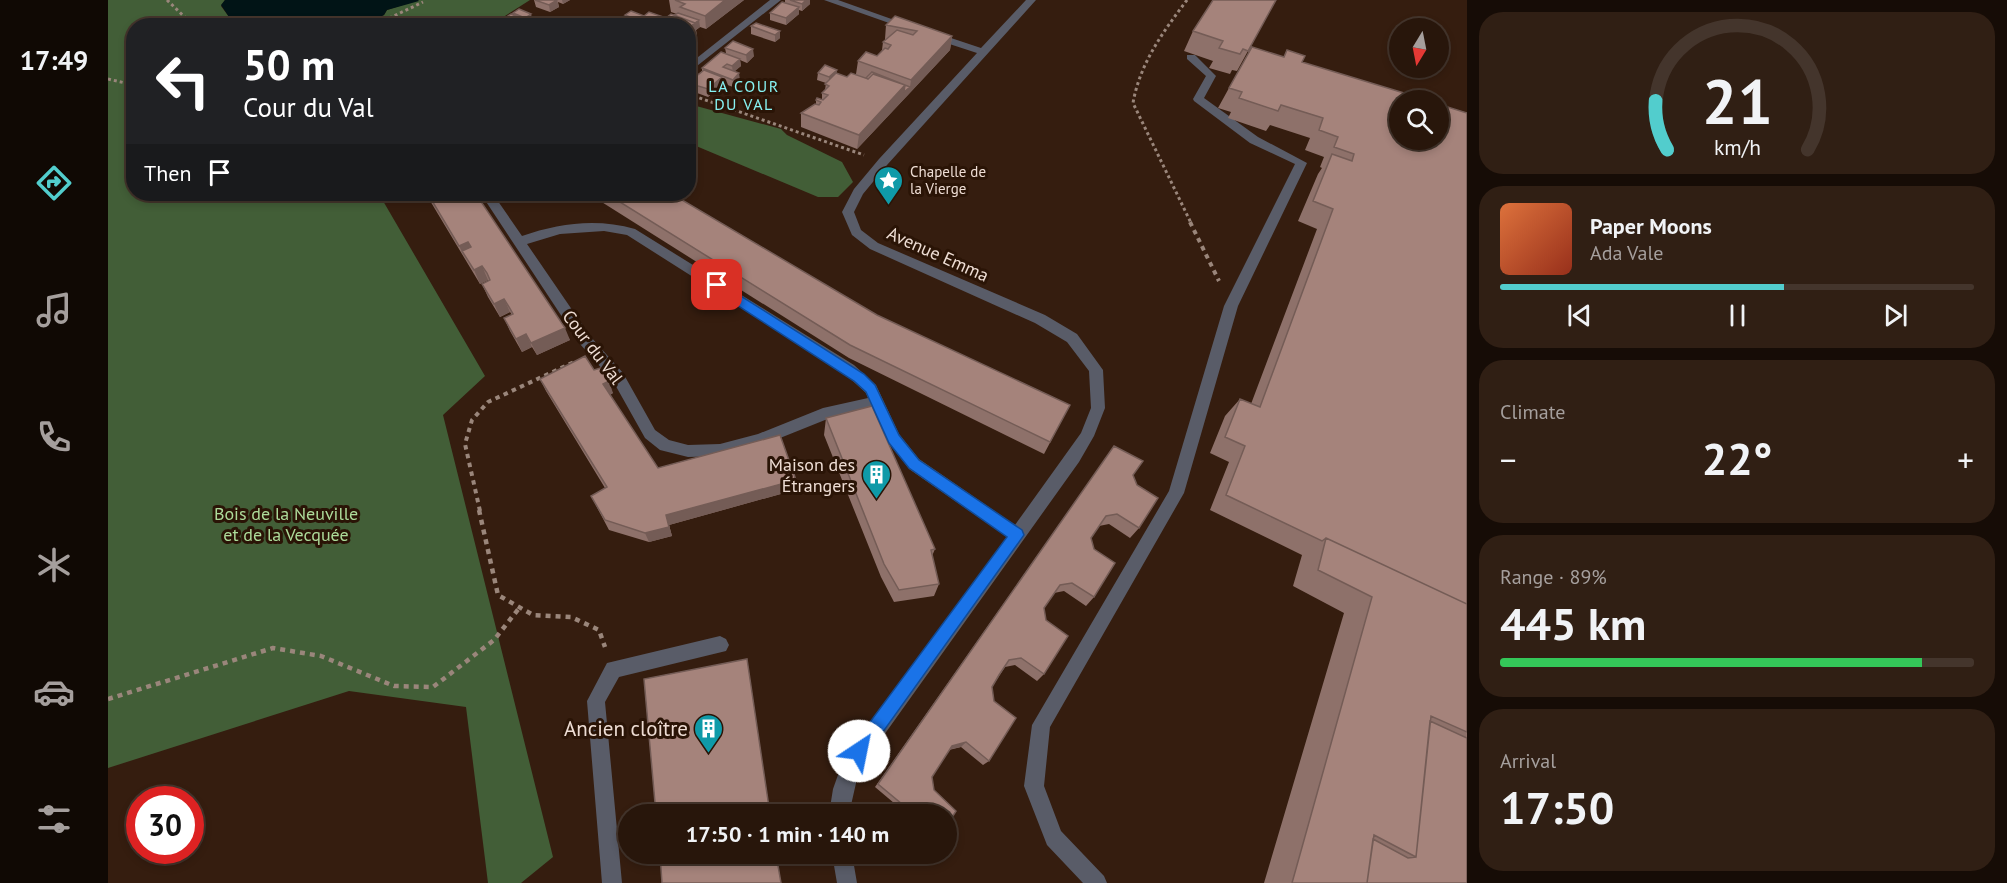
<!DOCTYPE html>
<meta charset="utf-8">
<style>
:root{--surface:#28160b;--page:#301f14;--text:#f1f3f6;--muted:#a59f9d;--line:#44352c;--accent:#52cdcd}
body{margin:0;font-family:"PT Sans",sans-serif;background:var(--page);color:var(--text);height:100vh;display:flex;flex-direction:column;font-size:22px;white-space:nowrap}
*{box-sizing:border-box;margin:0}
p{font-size:20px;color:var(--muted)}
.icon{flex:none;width:33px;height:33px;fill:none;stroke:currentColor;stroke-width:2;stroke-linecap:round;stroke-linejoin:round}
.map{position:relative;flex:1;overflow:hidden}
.panel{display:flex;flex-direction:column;gap:12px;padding:12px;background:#160c06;width:540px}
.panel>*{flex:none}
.guide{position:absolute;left:18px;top:18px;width:570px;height:183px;border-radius:24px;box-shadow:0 3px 9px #0003,0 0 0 2px var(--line);background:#202124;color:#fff;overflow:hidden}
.needle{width:39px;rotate:190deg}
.tools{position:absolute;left:1281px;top:18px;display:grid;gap:12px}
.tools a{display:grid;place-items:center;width:60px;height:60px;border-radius:50%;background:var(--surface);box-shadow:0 3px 9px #0003,0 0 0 2px var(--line);font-size:30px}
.speed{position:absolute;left:18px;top:786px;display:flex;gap:12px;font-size:30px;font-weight:700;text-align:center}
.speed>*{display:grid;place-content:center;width:78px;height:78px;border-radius:50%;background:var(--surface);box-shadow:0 3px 9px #0003,0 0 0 2px var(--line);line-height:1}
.speed .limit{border:9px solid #d22;background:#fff;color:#111}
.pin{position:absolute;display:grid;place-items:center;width:51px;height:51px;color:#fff;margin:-26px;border-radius:12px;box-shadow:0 3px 9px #0006}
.me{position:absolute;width:66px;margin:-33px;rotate:34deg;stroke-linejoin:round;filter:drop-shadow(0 0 4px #0008)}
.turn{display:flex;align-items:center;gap:21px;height:126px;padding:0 18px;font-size:27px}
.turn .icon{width:78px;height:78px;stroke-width:2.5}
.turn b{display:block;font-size:42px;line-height:51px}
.then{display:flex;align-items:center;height:57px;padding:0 18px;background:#0003;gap:12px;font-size:22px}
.big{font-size:45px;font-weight:700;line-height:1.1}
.panel .card{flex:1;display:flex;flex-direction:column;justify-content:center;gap:9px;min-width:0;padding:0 21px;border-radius:24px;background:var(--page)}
.panel .dial{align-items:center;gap:0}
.dial svg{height:156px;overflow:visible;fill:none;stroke:var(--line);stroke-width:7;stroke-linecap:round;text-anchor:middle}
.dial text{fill:var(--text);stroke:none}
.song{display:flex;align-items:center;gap:18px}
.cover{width:72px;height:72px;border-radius:9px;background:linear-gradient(135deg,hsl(20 70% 55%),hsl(10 70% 35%))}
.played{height:6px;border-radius:3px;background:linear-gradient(90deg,var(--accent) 60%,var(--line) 60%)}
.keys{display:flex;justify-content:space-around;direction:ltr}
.heat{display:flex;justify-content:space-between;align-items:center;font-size:33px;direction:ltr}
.charge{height:9px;border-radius:4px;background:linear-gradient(90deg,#34c759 89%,var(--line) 0)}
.trip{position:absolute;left:510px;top:804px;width:339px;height:60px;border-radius:30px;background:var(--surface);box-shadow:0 3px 9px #0003,0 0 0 2px var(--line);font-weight:700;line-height:60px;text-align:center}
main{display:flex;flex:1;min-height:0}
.dock{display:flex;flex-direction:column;width:108px;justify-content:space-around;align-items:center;background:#100904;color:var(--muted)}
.dock .icon{width:42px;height:42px}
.dock .active{color:var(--accent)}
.dock b{font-size:27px;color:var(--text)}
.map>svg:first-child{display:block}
.forest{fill:#425e37}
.water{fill:#011416}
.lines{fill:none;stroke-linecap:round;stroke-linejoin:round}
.path-far2{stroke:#9a867b;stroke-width:3;stroke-dasharray:3 3;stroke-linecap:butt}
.path-far1{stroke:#9a867b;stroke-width:4;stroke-dasharray:4.5 4.5;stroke-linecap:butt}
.path{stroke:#9a867b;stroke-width:4.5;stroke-dasharray:5 5;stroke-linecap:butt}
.minor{fill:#595c68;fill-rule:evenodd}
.wall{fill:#8e716a}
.shaded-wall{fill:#745c56}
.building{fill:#a5837b;stroke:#745c56;stroke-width:1.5}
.route{fill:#1a73e8;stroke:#114b97;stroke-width:1.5}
.labels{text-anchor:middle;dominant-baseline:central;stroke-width:6;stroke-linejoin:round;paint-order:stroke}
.far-poi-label{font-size:15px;fill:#eeddd4;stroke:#2a1406;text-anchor:start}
.far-neighbourhood-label{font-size:16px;letter-spacing:1.5px;fill:#87f3f3;stroke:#2a1406}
.street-label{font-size:18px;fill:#eeddd4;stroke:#2a1406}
.poi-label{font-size:18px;fill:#eeddd4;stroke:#2a1406;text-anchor:end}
.park-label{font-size:18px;fill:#addb9a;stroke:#2a1406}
.near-poi-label{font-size:21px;fill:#eeddd4;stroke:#2a1406;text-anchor:end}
</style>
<main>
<nav class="dock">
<b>17:49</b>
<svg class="icon active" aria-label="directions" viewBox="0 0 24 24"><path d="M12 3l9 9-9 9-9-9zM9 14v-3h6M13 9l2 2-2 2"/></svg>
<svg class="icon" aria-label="music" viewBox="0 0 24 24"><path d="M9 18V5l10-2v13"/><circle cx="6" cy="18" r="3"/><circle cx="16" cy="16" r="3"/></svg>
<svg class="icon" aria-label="phone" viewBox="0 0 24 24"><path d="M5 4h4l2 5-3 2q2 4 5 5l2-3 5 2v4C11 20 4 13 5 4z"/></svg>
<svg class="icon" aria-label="climate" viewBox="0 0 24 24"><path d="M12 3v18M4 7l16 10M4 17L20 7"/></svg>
<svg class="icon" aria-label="car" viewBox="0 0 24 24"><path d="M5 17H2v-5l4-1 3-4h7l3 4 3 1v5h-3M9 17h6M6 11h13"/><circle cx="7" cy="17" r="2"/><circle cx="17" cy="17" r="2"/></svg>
<svg class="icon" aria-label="filters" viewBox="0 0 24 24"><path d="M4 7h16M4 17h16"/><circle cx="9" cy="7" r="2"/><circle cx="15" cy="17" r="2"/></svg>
</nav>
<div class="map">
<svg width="1359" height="883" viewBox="0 0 1359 883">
<rect width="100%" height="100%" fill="#351d0f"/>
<!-- forest -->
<path class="forest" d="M 0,0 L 117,0 L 113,6 L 127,25 L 26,26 L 26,194 L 271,194 L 377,376 L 335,415 L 445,857 L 413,883 L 380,883 L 358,707 L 241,691 L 0,768 Z
M 310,0 L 422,0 L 383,25 L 254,26 L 276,15 L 279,10 Z
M 581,104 L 673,129 L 679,135 L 734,162 L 745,182 L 730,197 L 710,197 L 581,143 Z"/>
<!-- water -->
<path class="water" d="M 117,0 L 310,0 L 311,1 L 279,10 L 276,15 L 254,25 L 127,26 L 113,5 Z"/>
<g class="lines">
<!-- path-far2 -->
<path class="path-far2" d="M 59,0 L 86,26
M 1079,0 C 1055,32 1032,63 1025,103 L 1083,223
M 265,26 L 315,2
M 0,79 L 26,85
M 580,94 L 756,155"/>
<!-- path-far1 -->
<path class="path-far1" d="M 1082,222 L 1111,281
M 372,511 L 357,444 L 364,420 L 380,402 L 466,362"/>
<!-- path -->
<path class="path" d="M 371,510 L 390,595 L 425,615 L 463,617 L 491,630 L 497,647
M 0,699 L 165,648 L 213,656 L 286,686 L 325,687 L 386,640 L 412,607"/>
<!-- minor -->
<path class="minor" d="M 662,0 L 673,0 L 580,73 L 580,65 Z
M 716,0 L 730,0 L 806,27 L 798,29 Z
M 918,0 L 928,0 L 779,165 L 755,194 L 746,212 L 753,230 L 770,243 L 937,315 L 969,334 L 995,370 L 997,408 L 986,436 L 971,462 L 751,770 L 741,814 L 721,814 L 725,789 L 736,758 L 899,537 L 801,469 L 781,442 L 765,409 L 717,420 L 652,446 L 612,456 L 580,457 L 552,450 L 537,438 L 505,381 L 472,344 L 373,194 L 385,194 L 414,236 C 451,223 489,218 527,229 L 746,365 L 768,385 L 791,434 L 811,459 L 907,525 L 973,433 L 983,408 L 981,371 L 959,342 L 927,323 L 762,249 L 744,235 L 734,212 L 746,189 L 771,159 L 869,53 L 820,37 L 820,33 L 828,33 L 873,48 ZM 496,231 L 519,235 L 736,373 L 758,393 L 760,398 L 715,408 L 650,434 L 612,444 L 580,445 L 561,440 L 547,430 L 515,373 L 482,336 L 419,244 L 452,234 Z
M 1079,55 L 1087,55 L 1108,76 L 1096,98 L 1150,137 L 1199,163 L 1130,306 L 1076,493 L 942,727 L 936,786 L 953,831 L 996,876 L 999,883 L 975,883 L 939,845 L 916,786 L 924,725 L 1061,491 L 1116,306 L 1187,164 L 1142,143 L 1086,101 L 1085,99 L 1098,76 L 1079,59 Z
M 612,636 L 618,639 L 621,645 L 618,651 L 511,677 L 497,702 L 514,883 L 494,883 L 479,701 L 499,663 Z
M 724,854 L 744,854 L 749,883 L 729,883 Z"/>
</g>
<!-- wall -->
<path class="wall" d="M 426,0 L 462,0 L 455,4 L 450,2 L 451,7 L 442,12 L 428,7 Z
M 561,0 L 636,0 L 598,29 L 592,27 L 588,30 L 589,37 L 580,43 L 580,26 L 519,26 L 517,15 L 558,18 L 566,15 L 569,14 L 563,12 Z
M 677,0 L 702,0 L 702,4 L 694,11 L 691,10 L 691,14 L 678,25 L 662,20 L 662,13 L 677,3 Z
M 1168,0 L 1129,71 L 1124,70 L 1122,74 L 1101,68 L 1105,61 L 1076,51 L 1085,31 Z
M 405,13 L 425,21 L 419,25 L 417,24 L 417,26 L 401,26 L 399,25 L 397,18 L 406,15 Z
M 778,25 L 844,36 L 842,50 L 749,149 L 693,127 L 693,113 L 708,104 L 708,100 L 714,100 L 714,93 L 717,90 L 718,83 L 709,80 L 710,73 L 729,70 L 728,73 L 739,77 L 748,74 L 750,61 L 769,56 L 774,50 L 775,42 L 778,39 L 777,39 Z
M 643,26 L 672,31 L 672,38 L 667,42 L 643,34 Z
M 617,48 L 646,56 L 639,63 L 632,60 L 633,66 L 626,71 L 632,80 L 625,87 L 614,83 L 614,84 L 600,97 L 581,90 L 580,82 L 594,71 L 594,68 L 618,53 Z
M 1179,50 L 1194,62 L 1359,113 L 1359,883 L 1156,883 L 1236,613 L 1185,586 L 1194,555 L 1102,510 L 1121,462 L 1102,453 L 1117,416 L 1132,399 L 1143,404 L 1209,229 L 1190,221 L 1210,174 L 1214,168 L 1212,167 L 1216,157 L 1197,150 L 1202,138 L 1162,125 L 1158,131 L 1120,118 L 1123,112 L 1110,108 L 1121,88 L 1176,57 Z
M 318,194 L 368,194 L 462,340 L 429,355 L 424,347 L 414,352 L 402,331 L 396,318 L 404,315 L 402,312 L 392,317 L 380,297 L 374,284 L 381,280 L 380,280 L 372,284 Z
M 481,194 L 564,194 L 769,315 L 962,405 L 936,454 L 741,358 Z
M 486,370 L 505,393 L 502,395 L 550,468 L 687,490 L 561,525 L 564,536 L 541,542 L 501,530 L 483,496 L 497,488 L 438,391 L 432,379 Z
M 718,418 L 827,549 L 824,556 L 831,584 L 826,596 L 786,602 L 773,577 L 716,435 Z
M 1006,446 L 1031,528 L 1022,538 L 1001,524 L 991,526 L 983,538 L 986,597 L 978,606 L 956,591 L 946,593 L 936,608 L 936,674 L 929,681 L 907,665 L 897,667 L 884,687 L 881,761 L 875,765 L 853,747 L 841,750 L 824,777 L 826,790 L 838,814 L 799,814 L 767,787 Z"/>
<!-- shaded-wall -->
<path class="shaded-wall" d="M 449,0 L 451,7 L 442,12 L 441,5 Z
M 454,0 L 462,0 L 455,4 Z
M 617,0 L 636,0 L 598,29 L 597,16 Z
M 696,0 L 702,0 L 702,4 L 694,11 L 694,4 Z
M 691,7 L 691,14 L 678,25 L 678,18 Z
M 423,14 L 425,21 L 419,25 L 417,18 Z
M 415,19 L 417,26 L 410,26 L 409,23 Z
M 591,20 L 592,27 L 588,30 L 589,37 L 580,43 L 580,28 Z
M 672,31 L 672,38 L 667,42 L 667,35 Z
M 844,36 L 842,50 L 801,94 L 803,80 Z
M 645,49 L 646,56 L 639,63 L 638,55 Z
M 632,59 L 633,66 L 625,73 L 624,66 Z
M 729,70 L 728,77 L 721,84 L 721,77 Z
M 631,73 L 632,80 L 625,87 L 625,80 Z
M 614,77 L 614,84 L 600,97 L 600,89 Z
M 797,85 L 802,87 L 801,94 L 749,149 L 751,135 Z
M 360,242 L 366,256 L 354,251 L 358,259 L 351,246 Z
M 374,266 L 380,280 L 372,284 L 366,270 Z
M 396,299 L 402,312 L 392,317 L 386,304 Z
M 457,328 L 462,340 L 429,355 L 423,343 Z
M 418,334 L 424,347 L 414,352 L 408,339 Z
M 501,381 L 505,393 L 499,396 L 495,384 Z
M 688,480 L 687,490 L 561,525 L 564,536 L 541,542 L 537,533 L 558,515 Z
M 858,742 L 853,747 L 839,750 L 844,746 Z"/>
<!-- building -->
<path class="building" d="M 427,0 L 449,0 L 441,5 Z
M 567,0 L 617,0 L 597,16 L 572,7 L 577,4 Z
M 682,0 L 698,0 L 694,4 Z
M 1105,0 L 1168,0 L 1140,51 L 1135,49 L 1132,54 L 1111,48 L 1115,41 L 1085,31 Z
M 674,2 L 691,7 L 678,18 L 662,13 Z
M 411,9 L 423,14 L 417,18 L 405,13 Z
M 523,11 L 536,16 L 541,12 L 558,18 L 563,14 L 587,23 L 580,28 L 580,26 L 545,26 L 517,15 Z
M 570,13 L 591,20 L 587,23 L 566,15 Z
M 403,14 L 415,19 L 409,23 L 397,18 Z
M 787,16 L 844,36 L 803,80 L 750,61 L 758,52 L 769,56 L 777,48 L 780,49 L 783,45 L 775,42 L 789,30 L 805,35 L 809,31 L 778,25 Z
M 648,23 L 672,31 L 667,35 L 643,26 Z
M 625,41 L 645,49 L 638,55 L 617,48 Z
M 1144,47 L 1176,57 L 1179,50 L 1197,56 L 1194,62 L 1319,100 L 1292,100 L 1292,140 L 1330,140 L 1330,104 L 1359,113 L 1359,604 L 1218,538 L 1214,541 L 1118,495 L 1137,446 L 1117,437 L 1132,399 L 1152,407 L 1225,209 L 1205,201 L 1224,154 L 1244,161 L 1246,154 L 1226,147 L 1230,137 L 1211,130 L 1215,118 L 1173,105 L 1170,111 L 1131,98 L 1134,92 L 1121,88 Z
M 613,52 L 632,59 L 624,66 L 619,64 L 615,67 L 631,73 L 625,80 L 594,68 Z
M 717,65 L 729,70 L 721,77 L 710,73 Z
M 596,70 L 614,77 L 600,89 L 580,83 Z
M 764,72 L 802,87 L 796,92 L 797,85 L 765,74 L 760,79 L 758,78 Z
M 728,73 L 739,77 L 743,73 L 760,79 L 765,74 L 797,85 L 751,135 L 693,113 L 707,104 L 711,105 L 713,102 L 708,100 L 709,98 L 715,100 L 720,95 L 714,93 L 721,86 L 717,84 Z
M 320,194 L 368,194 L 457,328 L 423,343 L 418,334 L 408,339 L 396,318 L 405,314 L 401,307 L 396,299 L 386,304 L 374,284 L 382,280 L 379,273 L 374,266 L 366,270 L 354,251 L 363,247 L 360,242 L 351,246 Z
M 499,194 L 564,194 L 769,315 L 962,405 L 942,442 L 742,345 Z
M 477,356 L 486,370 L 493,368 L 501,381 L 495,384 L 550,468 L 672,435 L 688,480 L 558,515 L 561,527 L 537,533 L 497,520 L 483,496 L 499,487 L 432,379 Z
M 764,406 L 827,549 L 823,550 L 831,584 L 791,590 L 776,564 L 718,418 Z
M 1006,446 L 1035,461 L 1025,475 L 1029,485 L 1050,498 L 1031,528 L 1009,514 L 998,516 L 983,538 L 986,549 L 1007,563 L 986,597 L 964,583 L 952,585 L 936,608 L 938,620 L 960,636 L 936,674 L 913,658 L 901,660 L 891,675 L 884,687 L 886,701 L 908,718 L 881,761 L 858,742 L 844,746 L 824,777 L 826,790 L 848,811 L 838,827 L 838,814 L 806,814 L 770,784 Z
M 1218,538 L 1359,604 L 1359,732 L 1323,716 L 1308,857 L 1266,835 L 1259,883 L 1184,883 L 1264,597 L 1210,570 Z
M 639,659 L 662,814 L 548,814 L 536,679 Z
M 1322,721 L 1359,738 L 1359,883 L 1259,883 L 1265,839 L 1300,858 L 1308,857 Z
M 552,854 L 668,854 L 673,883 L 554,883 Z"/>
<!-- route -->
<path class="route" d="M 609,281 L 756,374 L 767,385 L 791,435 L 811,460 L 914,530 L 916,535 L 757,757 L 751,760 L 745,757 L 743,751 L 745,745 L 899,537 L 801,468 L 781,443 L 758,392 L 746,381 L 604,289 L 604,282 Z"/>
<!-- icons -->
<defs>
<symbol id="sight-pin" viewBox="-11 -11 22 30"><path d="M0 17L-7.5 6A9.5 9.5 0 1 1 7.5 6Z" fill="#0f9aa8" stroke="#2a1406"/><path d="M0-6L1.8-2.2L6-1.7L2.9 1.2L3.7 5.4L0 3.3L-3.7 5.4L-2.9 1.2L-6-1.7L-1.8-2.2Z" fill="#fff"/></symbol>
<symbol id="building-pin" viewBox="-11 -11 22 30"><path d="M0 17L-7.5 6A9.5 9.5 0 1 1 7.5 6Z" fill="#0f9aa8" stroke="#2a1406"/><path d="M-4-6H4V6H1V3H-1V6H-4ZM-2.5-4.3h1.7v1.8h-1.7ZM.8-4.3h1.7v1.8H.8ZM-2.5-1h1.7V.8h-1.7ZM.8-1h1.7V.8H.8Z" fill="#fff"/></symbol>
</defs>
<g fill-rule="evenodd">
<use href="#sight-pin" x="764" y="164" width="33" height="45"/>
<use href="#building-pin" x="752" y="458" width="33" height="45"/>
<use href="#building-pin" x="584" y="712" width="33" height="45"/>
</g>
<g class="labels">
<!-- far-poi labels -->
<g class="far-poi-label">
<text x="802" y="171">Chapelle de<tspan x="802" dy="17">la Vierge</tspan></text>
</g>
<!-- far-neighbourhood labels -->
<g class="far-neighbourhood-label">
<text x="636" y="86">LA COUR<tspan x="636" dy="18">DU VAL</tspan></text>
</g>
<!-- street labels -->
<g class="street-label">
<text transform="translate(830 254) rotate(24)">Avenue Emma</text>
<text transform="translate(485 347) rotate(53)">Cour du Val</text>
</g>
<!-- poi labels -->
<g class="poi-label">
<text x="747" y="464">Maison des<tspan x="747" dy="21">Étrangers</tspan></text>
</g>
<!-- park labels -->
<g class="park-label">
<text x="178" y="513">Bois de la Neuville<tspan x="178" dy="21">et de la Vecquée</tspan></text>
</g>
<!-- near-poi labels -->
<g class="near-poi-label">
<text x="580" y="728">Ancien cloître</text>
</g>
</g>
</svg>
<div class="tools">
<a><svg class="needle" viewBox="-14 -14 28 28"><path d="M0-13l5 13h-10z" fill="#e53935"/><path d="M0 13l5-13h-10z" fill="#a59f9d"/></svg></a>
<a><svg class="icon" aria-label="search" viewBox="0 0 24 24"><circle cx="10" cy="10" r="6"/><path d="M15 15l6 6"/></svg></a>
</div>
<div class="speed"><div class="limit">30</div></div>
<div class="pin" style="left:609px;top:285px;background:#d93025"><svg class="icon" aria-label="arrive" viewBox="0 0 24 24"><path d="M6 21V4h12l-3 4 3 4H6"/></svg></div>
<svg class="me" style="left:751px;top:751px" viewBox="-20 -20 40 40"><circle r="19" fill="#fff"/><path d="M0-13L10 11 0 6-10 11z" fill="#1a73e8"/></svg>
<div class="trip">17:50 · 1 min · 140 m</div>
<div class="guide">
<div class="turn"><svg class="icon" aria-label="left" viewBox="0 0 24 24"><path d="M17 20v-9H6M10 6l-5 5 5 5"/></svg><div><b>50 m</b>Cour du Val</div></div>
<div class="then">Then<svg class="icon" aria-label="arrive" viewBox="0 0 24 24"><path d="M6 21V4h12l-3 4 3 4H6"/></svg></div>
</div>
</div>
<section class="panel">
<div class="card dial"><svg viewBox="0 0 100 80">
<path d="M14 69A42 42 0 1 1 86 69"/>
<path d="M14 69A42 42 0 0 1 8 44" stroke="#52cdcd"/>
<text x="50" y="56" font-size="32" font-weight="700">21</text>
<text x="50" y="72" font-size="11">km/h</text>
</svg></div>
<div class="card">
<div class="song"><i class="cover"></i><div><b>Paper Moons</b><p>Ada Vale</p></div></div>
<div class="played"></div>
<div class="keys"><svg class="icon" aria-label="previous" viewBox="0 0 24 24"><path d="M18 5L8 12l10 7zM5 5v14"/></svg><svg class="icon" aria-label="pause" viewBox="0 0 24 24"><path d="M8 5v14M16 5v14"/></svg><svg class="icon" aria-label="next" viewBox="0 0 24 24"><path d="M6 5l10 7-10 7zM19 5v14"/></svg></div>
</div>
<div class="card"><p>Climate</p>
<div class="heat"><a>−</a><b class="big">22°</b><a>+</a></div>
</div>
<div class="card"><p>Range · 89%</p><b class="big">445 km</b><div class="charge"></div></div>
<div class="card"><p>Arrival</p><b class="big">17:50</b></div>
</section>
</main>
